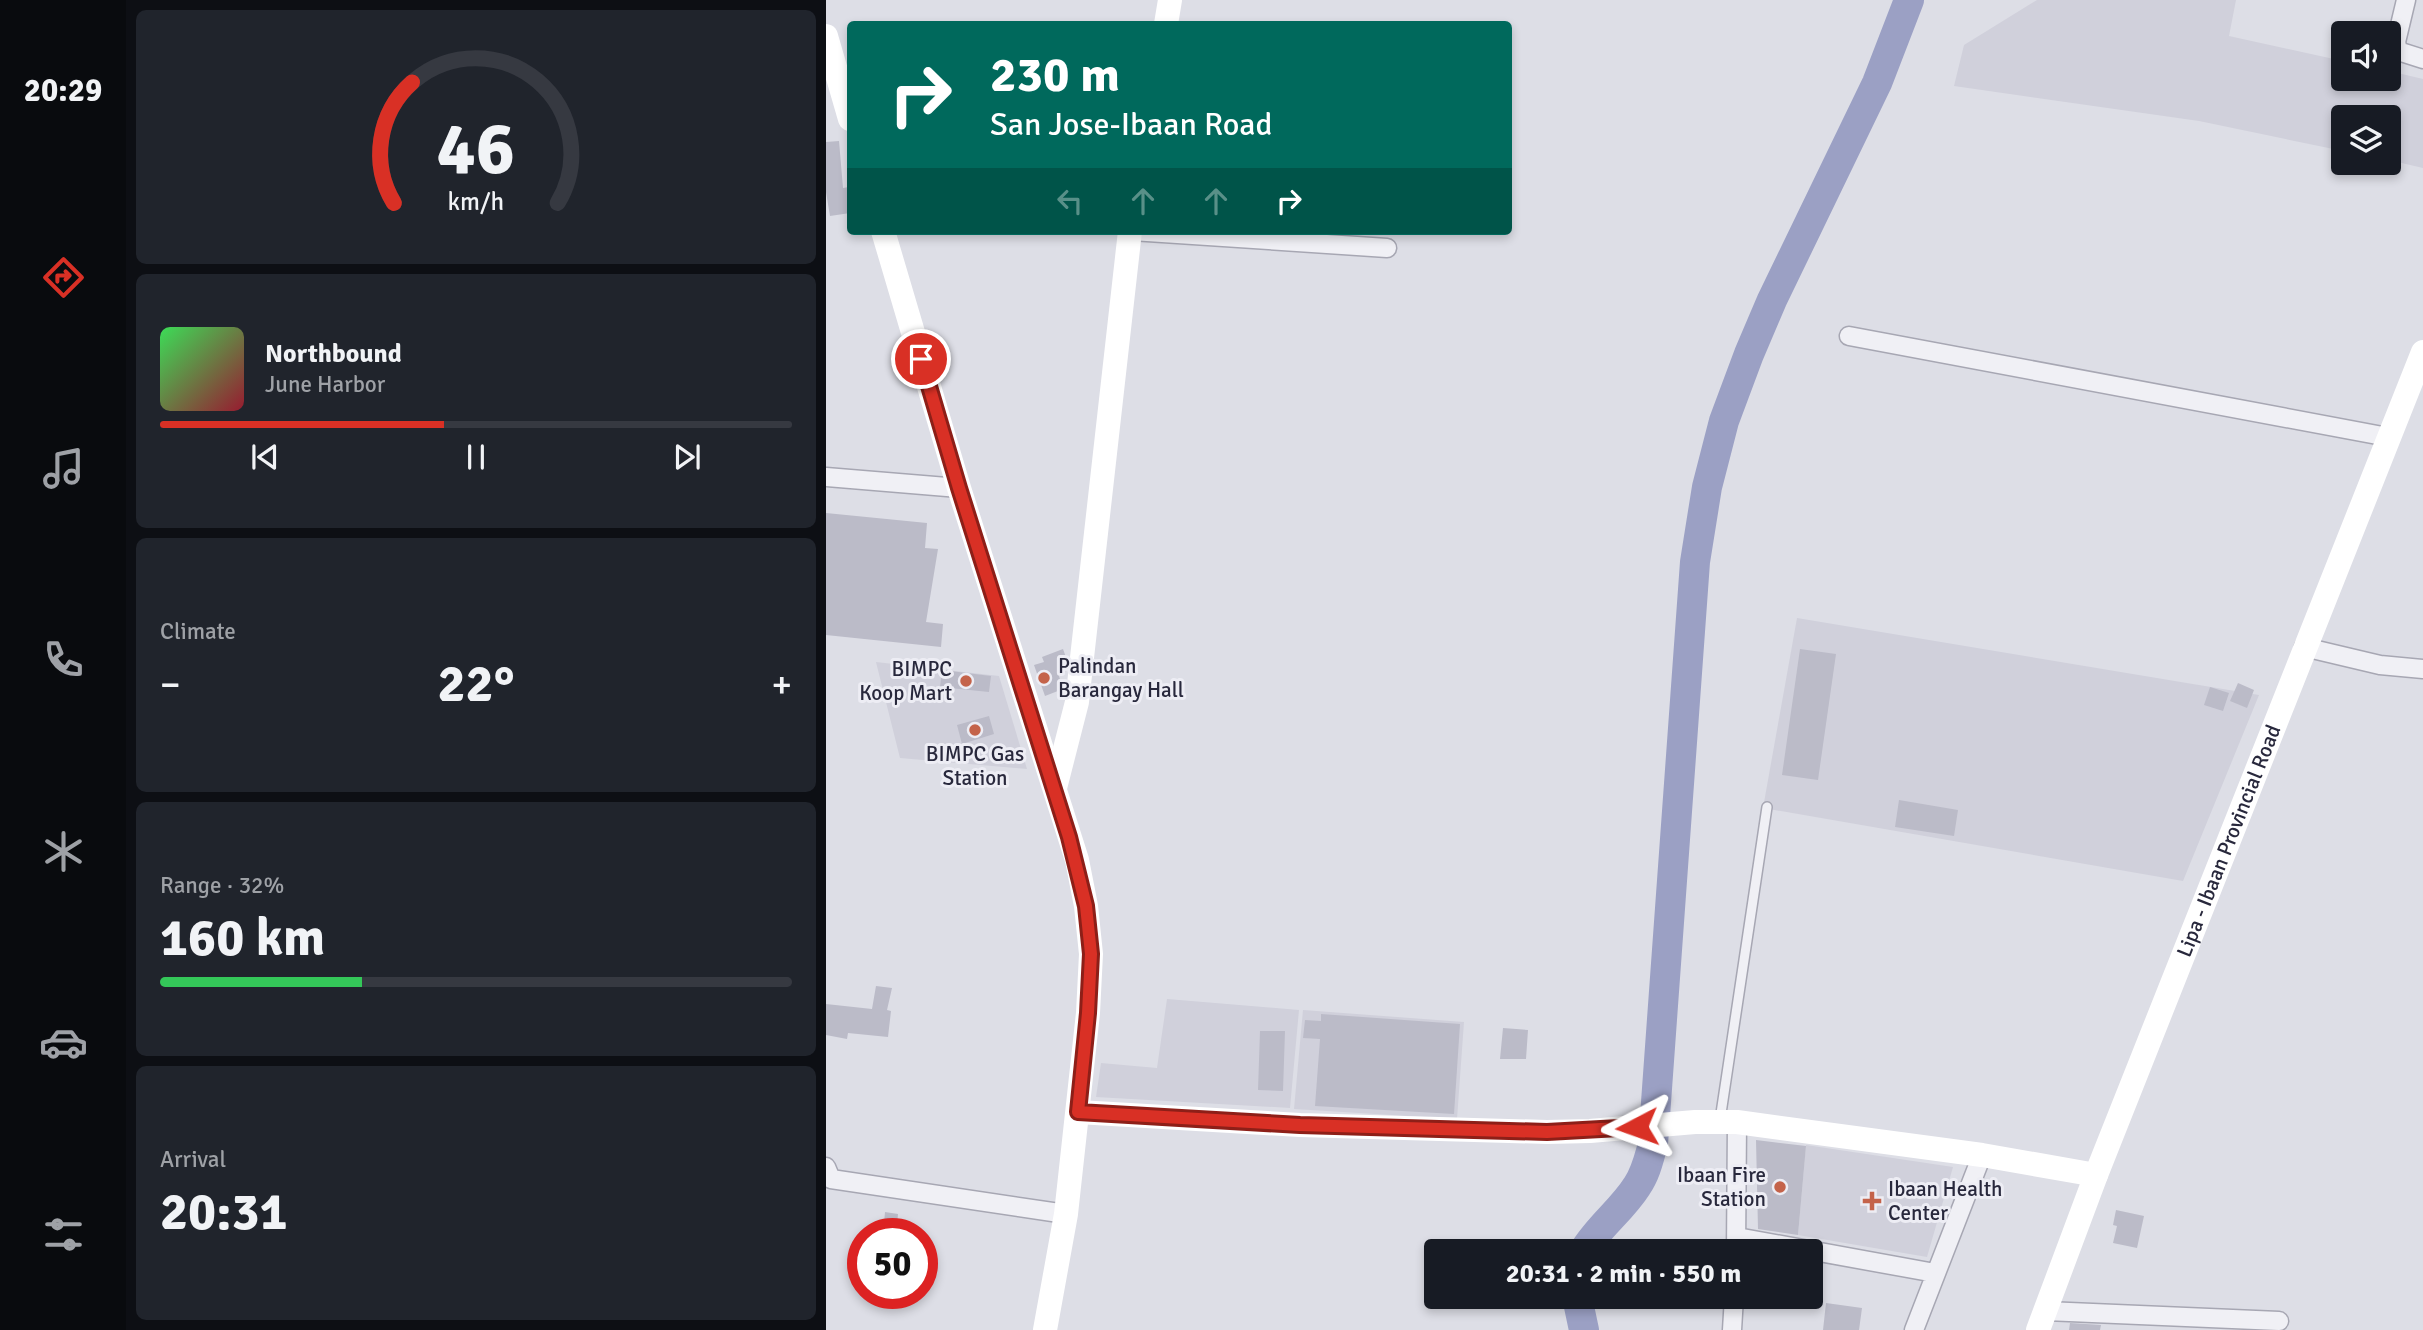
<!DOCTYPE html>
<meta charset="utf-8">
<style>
:root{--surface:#171b24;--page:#20242c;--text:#f1f3f6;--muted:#9ea1a6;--line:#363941;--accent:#d93025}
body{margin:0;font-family:Signika,sans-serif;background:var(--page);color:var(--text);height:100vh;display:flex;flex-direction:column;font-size:26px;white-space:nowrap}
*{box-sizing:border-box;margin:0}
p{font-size:23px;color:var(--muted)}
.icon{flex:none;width:38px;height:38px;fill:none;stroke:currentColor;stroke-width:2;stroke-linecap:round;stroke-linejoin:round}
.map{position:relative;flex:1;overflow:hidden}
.side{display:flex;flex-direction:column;gap:10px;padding:10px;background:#0d0f14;width:700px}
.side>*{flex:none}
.banner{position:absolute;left:21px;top:21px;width:665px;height:214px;border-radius:7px;box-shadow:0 4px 10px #0003;background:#00695c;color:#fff;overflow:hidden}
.tools{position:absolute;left:1505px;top:21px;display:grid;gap:14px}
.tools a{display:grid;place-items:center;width:70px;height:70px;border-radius:7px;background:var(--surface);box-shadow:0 4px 10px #0003;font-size:35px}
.speed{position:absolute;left:21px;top:1218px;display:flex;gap:14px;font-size:35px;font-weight:700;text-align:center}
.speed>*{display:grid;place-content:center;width:91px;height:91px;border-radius:50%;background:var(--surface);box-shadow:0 4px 10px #0003;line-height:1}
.speed .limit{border:10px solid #d22;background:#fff;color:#111}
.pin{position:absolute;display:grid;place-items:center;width:60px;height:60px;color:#fff;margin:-30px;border:4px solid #fff;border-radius:50%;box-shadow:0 2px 7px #0007}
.me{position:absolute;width:77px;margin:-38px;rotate:266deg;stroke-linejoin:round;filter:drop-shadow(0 0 5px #0008)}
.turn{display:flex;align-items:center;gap:24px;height:147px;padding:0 28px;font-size:32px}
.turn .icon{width:91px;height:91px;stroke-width:2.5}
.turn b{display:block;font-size:49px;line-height:60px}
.lanes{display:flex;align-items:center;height:66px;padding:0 28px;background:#0003;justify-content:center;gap:35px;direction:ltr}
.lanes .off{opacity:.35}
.big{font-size:52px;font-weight:700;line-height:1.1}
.side .tile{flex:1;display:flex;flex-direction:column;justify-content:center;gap:10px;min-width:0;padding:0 24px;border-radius:10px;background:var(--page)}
.side .dial{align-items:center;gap:0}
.dial svg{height:182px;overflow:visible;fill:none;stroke:var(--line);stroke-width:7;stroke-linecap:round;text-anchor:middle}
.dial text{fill:var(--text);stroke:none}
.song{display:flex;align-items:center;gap:21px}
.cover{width:84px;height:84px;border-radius:10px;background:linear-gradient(135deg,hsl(130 70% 55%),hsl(350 70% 35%))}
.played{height:7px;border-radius:4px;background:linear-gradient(90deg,var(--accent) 45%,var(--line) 45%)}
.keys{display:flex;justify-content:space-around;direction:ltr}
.heat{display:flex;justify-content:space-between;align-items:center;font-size:38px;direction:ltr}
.charge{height:10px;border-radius:5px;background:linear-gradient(90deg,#34c759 32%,var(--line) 0)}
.trip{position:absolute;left:598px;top:1239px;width:399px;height:70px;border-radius:7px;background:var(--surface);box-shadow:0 4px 10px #0003;font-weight:700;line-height:70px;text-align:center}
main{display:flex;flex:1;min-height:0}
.menu{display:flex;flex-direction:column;width:126px;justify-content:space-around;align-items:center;background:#090b0e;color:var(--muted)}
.menu .icon{width:49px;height:49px}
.menu .active{color:var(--accent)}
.menu b{font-size:32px;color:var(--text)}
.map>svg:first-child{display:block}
.built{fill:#d0d0db}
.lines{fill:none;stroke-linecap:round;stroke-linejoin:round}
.river{stroke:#9ba0c4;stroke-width:30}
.building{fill:#bbbbc8}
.lane-casing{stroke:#a7a7b3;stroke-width:12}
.street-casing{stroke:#a7a7b3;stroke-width:21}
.lane{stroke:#f0f0f5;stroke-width:9}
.street{stroke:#f0f0f5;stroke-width:18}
.secondary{stroke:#fff;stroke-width:24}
.route-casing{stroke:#8d1f18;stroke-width:18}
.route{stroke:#d93025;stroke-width:12}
.poi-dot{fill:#c4634a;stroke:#ededf4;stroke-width:2.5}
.labels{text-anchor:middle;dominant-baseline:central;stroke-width:6;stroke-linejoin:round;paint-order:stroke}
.poi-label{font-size:21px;fill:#28283c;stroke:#ededf4;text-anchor:start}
.street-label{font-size:21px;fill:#28283c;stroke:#ededf4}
</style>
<main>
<nav class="menu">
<b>20:29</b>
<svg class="icon active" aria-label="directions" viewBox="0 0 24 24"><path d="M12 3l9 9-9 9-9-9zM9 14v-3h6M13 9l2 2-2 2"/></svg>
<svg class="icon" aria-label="music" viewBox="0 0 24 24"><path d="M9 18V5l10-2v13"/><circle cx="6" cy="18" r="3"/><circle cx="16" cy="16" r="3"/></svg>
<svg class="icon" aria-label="phone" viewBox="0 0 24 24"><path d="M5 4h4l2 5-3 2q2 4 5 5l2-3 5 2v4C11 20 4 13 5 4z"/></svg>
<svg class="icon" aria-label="climate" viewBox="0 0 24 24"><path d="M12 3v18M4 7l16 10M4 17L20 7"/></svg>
<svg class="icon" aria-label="car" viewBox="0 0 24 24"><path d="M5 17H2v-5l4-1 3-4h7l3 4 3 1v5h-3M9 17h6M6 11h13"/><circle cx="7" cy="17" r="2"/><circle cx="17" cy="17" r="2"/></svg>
<svg class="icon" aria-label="filters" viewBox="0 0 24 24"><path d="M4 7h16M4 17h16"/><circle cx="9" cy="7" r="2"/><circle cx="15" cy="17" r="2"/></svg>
</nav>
<section class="side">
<div class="tile dial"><svg viewBox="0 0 100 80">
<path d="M14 69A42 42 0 1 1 86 69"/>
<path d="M14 69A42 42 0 0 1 22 16" stroke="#d93025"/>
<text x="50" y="56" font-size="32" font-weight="700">46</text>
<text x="50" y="72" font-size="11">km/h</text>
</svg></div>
<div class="tile">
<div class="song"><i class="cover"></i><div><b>Northbound</b><p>June Harbor</p></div></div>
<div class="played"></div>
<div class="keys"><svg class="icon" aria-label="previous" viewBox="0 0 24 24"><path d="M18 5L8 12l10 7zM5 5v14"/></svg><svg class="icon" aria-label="pause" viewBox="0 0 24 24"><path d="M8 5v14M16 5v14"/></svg><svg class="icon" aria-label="next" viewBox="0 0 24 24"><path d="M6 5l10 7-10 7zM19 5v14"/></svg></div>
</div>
<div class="tile"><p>Climate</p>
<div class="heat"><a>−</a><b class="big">22°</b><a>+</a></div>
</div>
<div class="tile"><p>Range · 32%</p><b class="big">160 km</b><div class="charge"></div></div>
<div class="tile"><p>Arrival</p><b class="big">20:31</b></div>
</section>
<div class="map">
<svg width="1597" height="1330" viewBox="0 0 1597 1330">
<rect width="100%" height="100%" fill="#dddee6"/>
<!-- built -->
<path class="built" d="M 1211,0 L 1410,0 L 1403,36 L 1517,61 L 1517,79 L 1563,79 L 1563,71 L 1597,79 L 1597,168 L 1563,160 L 1563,117 L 1517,117 L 1517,151 L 1373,121 L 1128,86 L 1138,45 Z
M 971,618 L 1433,695 L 1357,881 L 937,808 Z
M 50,662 L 173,676 L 201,769 L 74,758 Z
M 341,999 L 473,1010 L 464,1108 L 270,1097 L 275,1063 L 331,1068 Z
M 477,1010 L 638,1022 L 631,1119 L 468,1109 Z
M 980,1145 L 1127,1167 L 1101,1257 L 972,1235 Z"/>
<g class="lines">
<!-- river -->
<path class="river" d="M 758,1251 C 772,1227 796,1210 811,1186 C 820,1173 823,1158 827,1144 L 869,562 L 881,487 L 898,421 L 923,354 L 946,300 L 1051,83 L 1083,0
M 751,1297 L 758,1330"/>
</g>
<!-- building -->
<path class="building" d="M 13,141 L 17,188 L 23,187 L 24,213 L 4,216 L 0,192 L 0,142 Z
M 0,513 L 101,523 L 99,548 L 112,549 L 100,622 L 117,624 L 115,647 L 0,635 Z
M 237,649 L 241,660 L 239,673 L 233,676 L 237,689 L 219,696 L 208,665 L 218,662 L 216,657 Z
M 974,649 L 1010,654 L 992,780 L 956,775 Z
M 116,670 L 165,676 L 163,692 L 114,687 Z
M 1412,683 L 1428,690 L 1421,708 L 1404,701 Z
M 1384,687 L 1403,693 L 1397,711 L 1378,705 Z
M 163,716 L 168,734 L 136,744 L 131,725 Z
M 1073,800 L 1132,810 L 1128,836 L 1069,827 Z
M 50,986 L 66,988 L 61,1010 L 65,1011 L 62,1037 L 22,1033 L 21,1039 L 0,1035 L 0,1004 L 46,1009 Z
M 495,1014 L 634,1024 L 628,1114 L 489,1106 L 494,1039 L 477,1038 L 479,1020 L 495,1021 Z
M 677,1028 L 702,1030 L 700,1059 L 674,1059 Z
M 434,1031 L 459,1031 L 457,1091 L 432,1090 Z
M 930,1140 L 980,1146 L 972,1235 L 932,1229 Z
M 1290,1210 L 1318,1216 L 1311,1248 L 1287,1243 L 1291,1226 L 1287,1225 Z
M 59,1212 L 72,1214 L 70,1234 L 57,1234 Z
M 1000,1303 L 1036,1308 L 1033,1330 L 997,1330 Z
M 1244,1323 L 1275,1325 L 1274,1330 L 1243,1330 Z"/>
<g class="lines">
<defs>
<path id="lane" d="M 894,1120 L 941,807"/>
<path id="street" d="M 1580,0 L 1570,42 L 1572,51 L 1597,59
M 306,231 L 561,248
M 1023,336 L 1562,437
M 0,477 L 133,488
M 1478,647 L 1554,665 L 1597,669
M 0,1167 L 5,1179 L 240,1214
M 911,1237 L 1109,1273
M 910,1251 L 911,1122
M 1220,1311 L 1453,1321
M 906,1330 L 908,1297
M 1088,1330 L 1156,1155"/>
</defs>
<!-- lane casing -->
<use href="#lane" class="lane-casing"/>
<!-- street casing -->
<use href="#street" class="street-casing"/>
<!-- lane -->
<use href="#lane" class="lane"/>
<!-- street -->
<use href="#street" class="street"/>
<!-- secondary -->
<g class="secondary">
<path d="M 340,24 L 344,0"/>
<path d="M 0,36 L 24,119"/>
<path d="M 57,231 L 133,488 L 251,860 L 260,906 L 265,954 L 262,1013 L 240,1214 L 219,1330"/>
<path d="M 229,788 L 251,702 L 304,231"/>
<path d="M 252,1112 L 474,1125 L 721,1132 L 764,1131 L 869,1122 L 911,1122 L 1156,1155 L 1270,1175"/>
<path id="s1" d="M 1212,1330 L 1270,1175 L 1597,352"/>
</g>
</g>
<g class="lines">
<defs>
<path id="route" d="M 95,359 L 133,488 L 243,837 L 260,906 L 265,954 L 262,1013 L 252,1112 L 474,1125 L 721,1132 L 811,1127"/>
</defs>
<!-- route casing -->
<use href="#route" class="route-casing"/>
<!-- route -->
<use href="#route" class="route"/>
</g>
<!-- markers -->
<g class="poi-dot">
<circle cx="218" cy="678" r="7"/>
<circle cx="140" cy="681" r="7"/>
<circle cx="149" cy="730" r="7"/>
<circle cx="954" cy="1187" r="7"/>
<path d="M1042.5 1190.5h7v7h7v7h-7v7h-7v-7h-7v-7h7z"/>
</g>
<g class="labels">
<!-- poi labels -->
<g class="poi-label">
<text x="232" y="666">Palindan<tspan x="232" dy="24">Barangay Hall</tspan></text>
<text x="126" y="669" text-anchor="end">BIMPC<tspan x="126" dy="24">Koop Mart</tspan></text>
<text x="149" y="754" text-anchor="middle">BIMPC Gas<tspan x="149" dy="24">Station</tspan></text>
<text x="940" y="1175" text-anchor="end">Ibaan Fire<tspan x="940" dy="24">Station</tspan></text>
<text x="1062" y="1189">Ibaan Health<tspan x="1062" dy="24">Center</tspan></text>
</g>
<!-- street labels -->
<g class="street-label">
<text stroke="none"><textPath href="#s1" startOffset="525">Lipa - Ibaan Provincial Road</textPath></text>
</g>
</g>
</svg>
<div class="tools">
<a><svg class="icon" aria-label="sound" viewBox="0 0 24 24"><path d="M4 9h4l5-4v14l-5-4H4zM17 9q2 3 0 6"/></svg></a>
<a><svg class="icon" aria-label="layers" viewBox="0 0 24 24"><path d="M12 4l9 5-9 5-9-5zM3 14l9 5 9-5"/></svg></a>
</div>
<div class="speed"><div class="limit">50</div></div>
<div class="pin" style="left:95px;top:359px;background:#d93025"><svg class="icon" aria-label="arrive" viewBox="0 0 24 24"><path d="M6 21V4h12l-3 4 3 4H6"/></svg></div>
<svg class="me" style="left:811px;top:1127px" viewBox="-20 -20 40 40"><path d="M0-17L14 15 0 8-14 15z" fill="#d93025" stroke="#fff" stroke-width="4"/></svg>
<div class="trip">20:31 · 2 min · 550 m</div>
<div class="banner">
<div class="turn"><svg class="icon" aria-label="right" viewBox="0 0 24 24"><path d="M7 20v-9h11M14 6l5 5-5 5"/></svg><div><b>230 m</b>San Jose-Ibaan Road</div></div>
<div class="lanes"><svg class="icon off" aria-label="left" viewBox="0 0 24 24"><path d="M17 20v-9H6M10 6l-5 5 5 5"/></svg><svg class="icon off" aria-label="ahead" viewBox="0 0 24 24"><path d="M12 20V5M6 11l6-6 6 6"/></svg><svg class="icon off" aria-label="ahead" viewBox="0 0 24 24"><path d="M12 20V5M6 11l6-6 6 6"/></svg><svg class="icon" aria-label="right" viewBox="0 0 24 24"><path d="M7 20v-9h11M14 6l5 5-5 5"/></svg></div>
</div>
</div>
</main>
